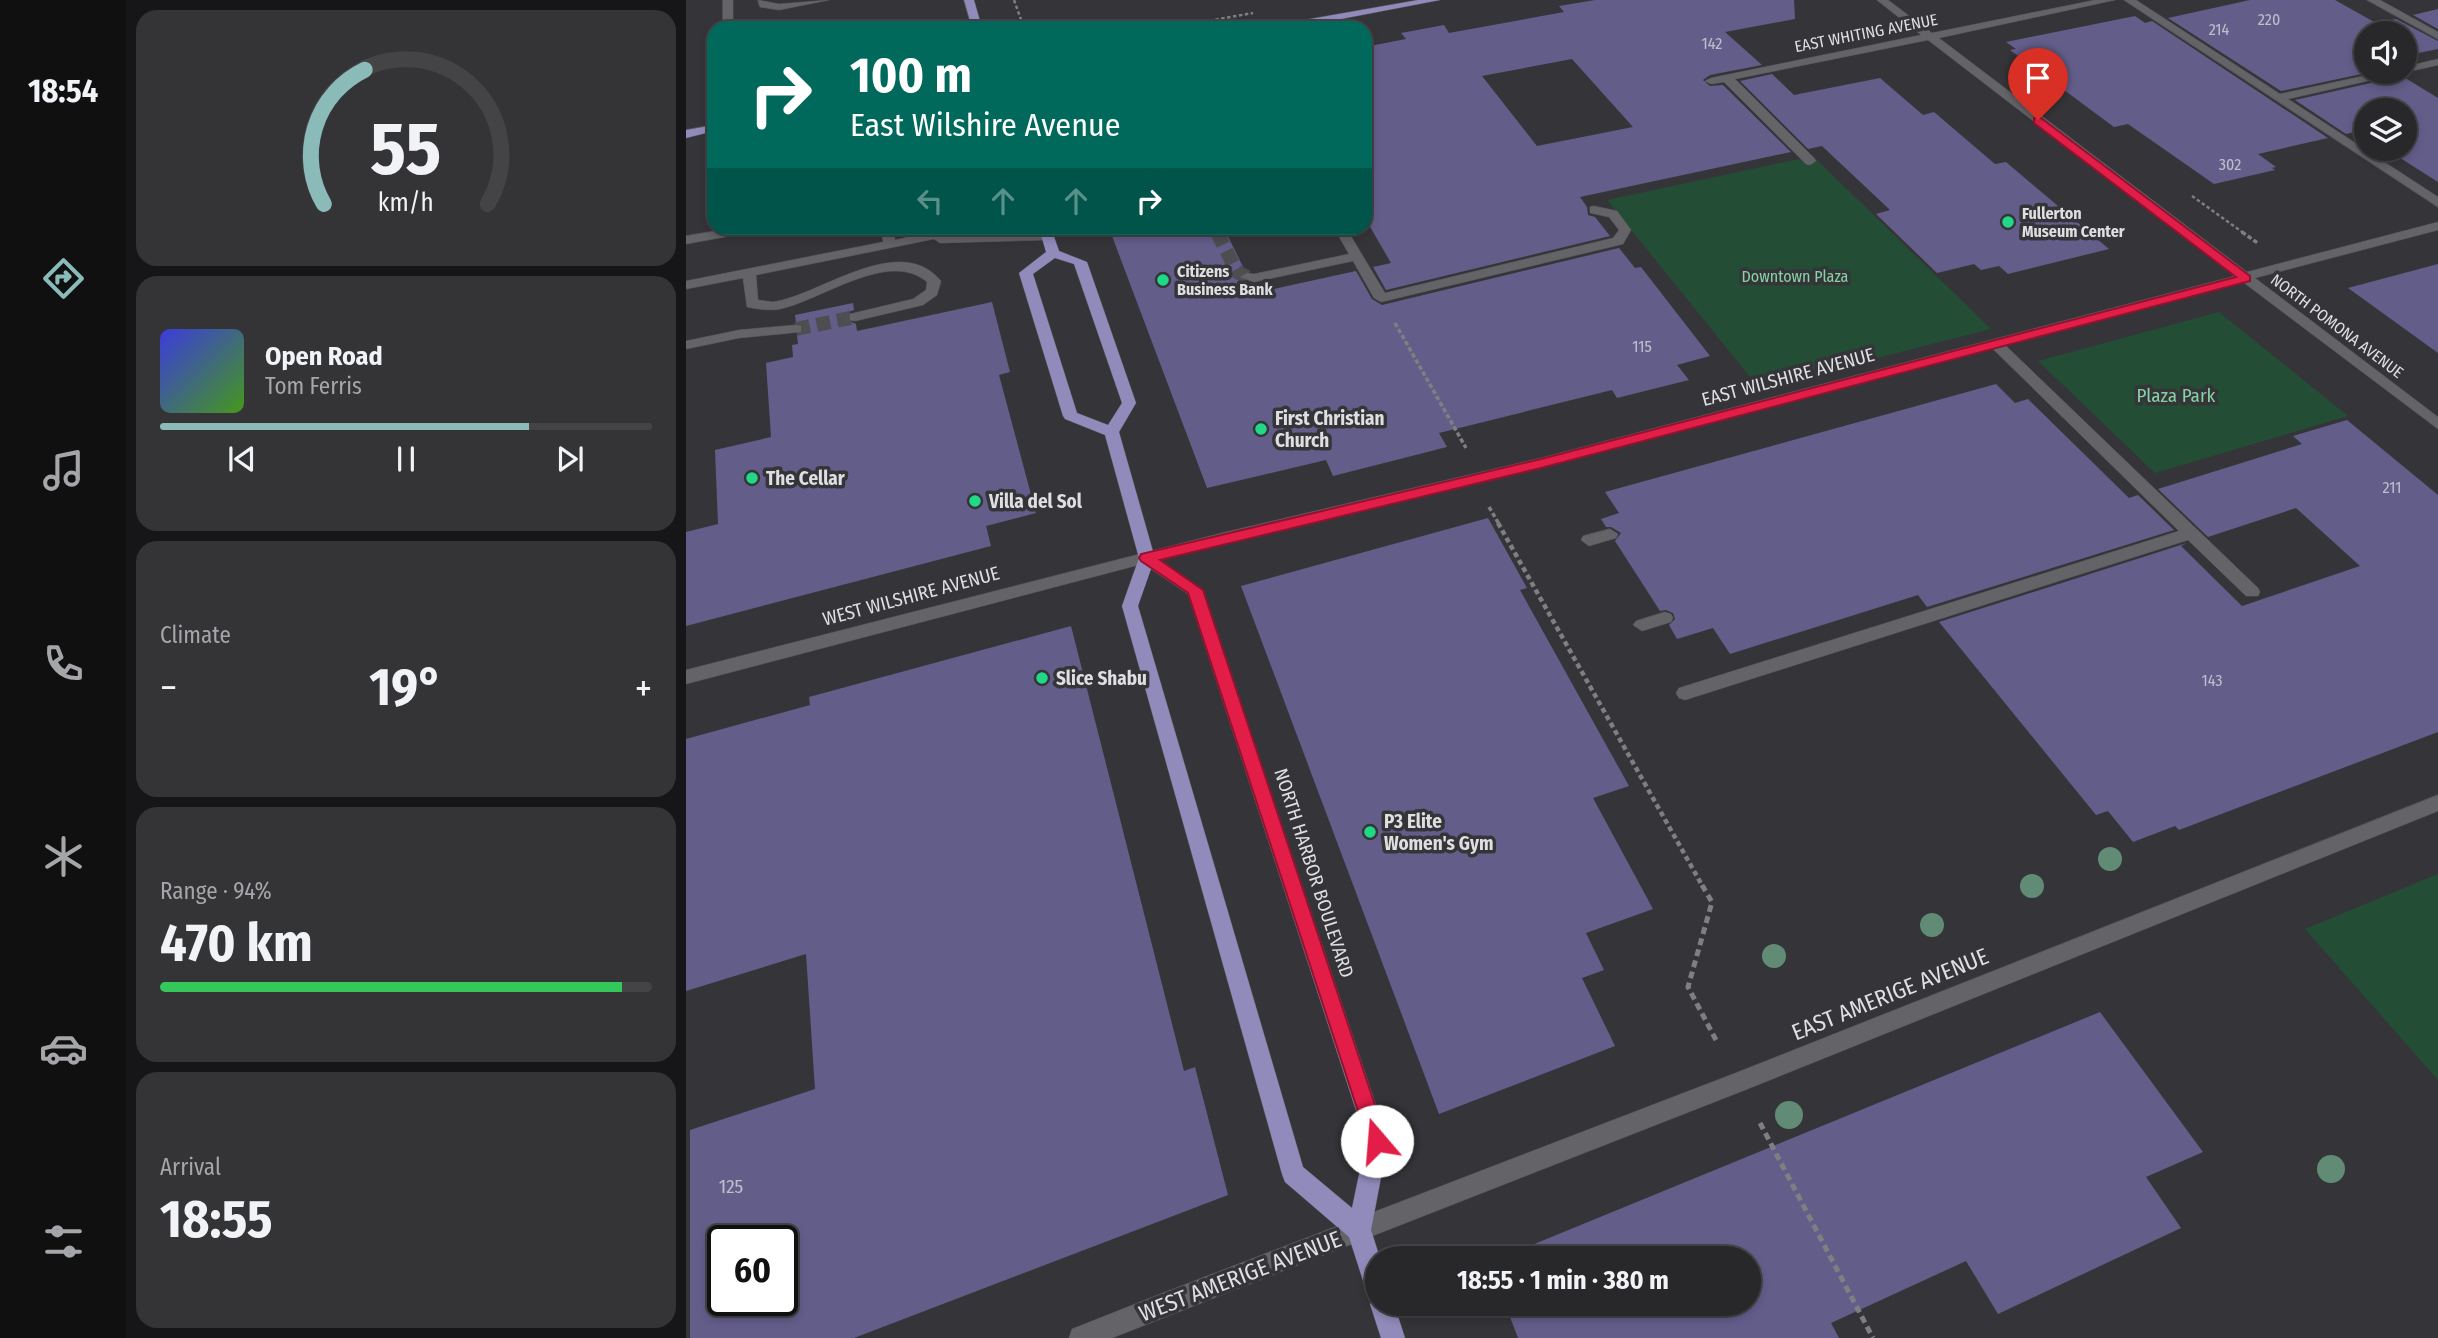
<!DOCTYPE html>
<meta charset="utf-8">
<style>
:root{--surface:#28282b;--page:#343437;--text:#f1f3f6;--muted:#a5a6a9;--line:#444447;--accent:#8bbbb9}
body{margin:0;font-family:"Fira Sans Condensed",sans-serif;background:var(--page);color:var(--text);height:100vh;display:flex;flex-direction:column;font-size:26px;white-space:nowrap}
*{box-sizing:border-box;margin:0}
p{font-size:23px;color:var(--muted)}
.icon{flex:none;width:38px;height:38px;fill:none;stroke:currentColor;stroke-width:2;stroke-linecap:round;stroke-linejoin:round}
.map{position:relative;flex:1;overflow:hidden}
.details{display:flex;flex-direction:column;gap:10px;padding:10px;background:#161618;width:560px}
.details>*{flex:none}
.guide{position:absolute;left:21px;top:21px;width:665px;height:214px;border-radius:21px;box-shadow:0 4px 10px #0003,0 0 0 2px var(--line);background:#00695c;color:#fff;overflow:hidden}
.tools{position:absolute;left:1668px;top:21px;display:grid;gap:14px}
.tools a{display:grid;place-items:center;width:63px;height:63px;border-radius:50%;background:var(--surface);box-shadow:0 4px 10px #0003,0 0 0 2px var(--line);font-size:35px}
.speed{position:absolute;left:21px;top:1225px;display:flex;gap:14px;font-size:35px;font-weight:700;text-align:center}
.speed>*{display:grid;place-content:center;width:91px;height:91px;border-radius:50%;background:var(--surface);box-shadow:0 4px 10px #0003,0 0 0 2px var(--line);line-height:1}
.speed .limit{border:4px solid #111;border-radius:10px;background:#fff;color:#111}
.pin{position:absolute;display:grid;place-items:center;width:60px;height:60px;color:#fff;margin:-72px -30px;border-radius:50% 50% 50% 0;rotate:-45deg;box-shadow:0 0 7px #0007}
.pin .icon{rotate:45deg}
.me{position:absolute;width:77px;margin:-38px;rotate:342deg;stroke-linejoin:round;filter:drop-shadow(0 0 5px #0008)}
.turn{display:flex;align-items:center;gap:24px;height:147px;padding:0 28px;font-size:32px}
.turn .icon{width:91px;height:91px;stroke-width:2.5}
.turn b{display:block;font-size:49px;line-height:60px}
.lanes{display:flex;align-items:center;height:66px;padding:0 28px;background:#0003;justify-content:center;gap:35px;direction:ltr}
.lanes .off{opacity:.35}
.big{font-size:52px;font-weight:700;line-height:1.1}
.details .tile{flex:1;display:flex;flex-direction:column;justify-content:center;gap:10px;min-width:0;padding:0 24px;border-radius:21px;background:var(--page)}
.details .dial{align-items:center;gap:0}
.dial svg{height:182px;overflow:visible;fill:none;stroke:var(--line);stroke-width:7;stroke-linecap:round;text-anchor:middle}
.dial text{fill:var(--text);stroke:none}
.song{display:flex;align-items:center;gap:21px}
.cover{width:84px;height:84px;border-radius:10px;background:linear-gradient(135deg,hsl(240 70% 55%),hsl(100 70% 35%))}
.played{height:7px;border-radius:4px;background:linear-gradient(90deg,var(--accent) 75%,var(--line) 75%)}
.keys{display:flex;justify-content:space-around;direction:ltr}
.heat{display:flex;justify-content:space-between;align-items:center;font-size:38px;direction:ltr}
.charge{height:10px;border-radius:5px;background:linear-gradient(90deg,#34c759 94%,var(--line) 0)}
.trip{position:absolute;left:679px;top:1246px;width:396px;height:70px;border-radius:35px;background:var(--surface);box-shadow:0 4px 10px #0003,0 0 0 2px var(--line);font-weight:700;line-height:70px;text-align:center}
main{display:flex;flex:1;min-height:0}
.tab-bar{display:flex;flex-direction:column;width:126px;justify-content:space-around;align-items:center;background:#101011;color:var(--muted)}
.tab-bar .icon{width:49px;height:49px}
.tab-bar .active{color:var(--accent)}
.tab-bar b{font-size:32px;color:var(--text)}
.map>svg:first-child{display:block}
.green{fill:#244d36}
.building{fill:#635d8a;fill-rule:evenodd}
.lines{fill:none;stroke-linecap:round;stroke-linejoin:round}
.minor-tunnel-far1{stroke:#4e4e52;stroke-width:11;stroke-dasharray:11 6;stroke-linecap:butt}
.minor-tunnel{stroke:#4e4e52;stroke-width:14;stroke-dasharray:14 7;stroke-linecap:butt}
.minor-casing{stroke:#535356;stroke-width:1}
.major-casing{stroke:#535356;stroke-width:1}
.path-far3{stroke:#7f7f82;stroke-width:2.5;stroke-dasharray:3.5 2.5;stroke-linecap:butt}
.path-far2{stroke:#7f7f82;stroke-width:3.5;stroke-dasharray:4.5 2.5;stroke-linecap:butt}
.path-far1{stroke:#7f7f82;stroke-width:4.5;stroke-dasharray:5 3.5;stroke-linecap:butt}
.path{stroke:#7f7f82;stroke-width:5;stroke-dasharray:7 4.5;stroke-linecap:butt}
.minor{fill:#636368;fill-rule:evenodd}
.major{fill:#908bba;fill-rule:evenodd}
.tree{fill:#618b74}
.route{fill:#e11d48;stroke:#92132f;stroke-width:2}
.poi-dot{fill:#20d887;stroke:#353539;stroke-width:2.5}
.labels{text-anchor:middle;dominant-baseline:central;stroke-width:7;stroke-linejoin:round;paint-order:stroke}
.number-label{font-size:16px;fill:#c0becb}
.far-street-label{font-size:16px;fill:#dfdfe1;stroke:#353539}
.far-poi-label{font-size:16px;font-weight:bold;fill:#dfdfe1;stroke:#353539;text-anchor:start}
.far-park-label{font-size:16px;fill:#85d2a4;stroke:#353539}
.street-label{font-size:19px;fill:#dfdfe1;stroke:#353539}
.park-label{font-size:19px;fill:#85d2a4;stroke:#353539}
.poi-label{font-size:19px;font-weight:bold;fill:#dfdfe1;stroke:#353539;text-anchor:start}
.near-number-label{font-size:19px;fill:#c0becb}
.near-street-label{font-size:23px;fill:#dfdfe1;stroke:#353539}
</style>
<main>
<nav class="tab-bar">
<b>18:54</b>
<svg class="icon active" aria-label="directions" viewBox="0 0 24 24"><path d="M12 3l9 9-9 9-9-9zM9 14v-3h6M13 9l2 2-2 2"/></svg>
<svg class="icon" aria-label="music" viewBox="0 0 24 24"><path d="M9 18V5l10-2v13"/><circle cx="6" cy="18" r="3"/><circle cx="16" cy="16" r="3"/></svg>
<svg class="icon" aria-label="phone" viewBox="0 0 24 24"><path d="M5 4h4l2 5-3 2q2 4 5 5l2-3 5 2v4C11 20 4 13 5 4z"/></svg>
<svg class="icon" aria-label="climate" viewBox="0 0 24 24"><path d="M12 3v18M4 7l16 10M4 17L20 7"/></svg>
<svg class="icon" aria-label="car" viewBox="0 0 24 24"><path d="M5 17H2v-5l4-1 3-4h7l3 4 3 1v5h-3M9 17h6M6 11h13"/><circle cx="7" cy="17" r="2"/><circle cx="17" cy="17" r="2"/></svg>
<svg class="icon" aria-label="filters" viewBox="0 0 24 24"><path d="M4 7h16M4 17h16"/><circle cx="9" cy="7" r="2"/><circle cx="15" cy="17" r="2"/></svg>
</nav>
<section class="details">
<div class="tile dial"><svg viewBox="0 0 100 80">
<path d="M14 69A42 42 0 1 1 86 69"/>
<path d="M14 69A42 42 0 0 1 32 10" stroke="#8bbbb9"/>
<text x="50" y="56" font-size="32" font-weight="700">55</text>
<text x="50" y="72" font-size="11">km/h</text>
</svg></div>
<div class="tile">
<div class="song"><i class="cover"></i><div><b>Open Road</b><p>Tom Ferris</p></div></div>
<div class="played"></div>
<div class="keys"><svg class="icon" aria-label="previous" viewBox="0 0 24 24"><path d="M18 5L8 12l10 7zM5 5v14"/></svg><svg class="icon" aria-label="pause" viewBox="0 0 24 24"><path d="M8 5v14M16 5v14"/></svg><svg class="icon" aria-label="next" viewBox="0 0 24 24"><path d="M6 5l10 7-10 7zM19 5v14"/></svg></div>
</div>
<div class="tile"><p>Climate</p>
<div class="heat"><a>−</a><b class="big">19°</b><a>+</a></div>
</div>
<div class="tile"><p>Range · 94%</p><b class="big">470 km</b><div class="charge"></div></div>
<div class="tile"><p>Arrival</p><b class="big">18:55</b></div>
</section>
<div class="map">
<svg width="1752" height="1338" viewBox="0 0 1752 1338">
<rect width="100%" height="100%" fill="#353539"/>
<!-- green -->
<path class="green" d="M 1127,156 L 1305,329 L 1073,388 L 921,200 Z
M 1533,312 L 1662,416 L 1469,473 L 1352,361 Z
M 1752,874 L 1752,1080 L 1619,929 Z"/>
<!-- building -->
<path class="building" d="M 909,0 L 1108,0 L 1109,19 L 1039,32 L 1076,65 L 1024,75 L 1017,80 L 1024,86 L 1037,85 L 1105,152 L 894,197 L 901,207 L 902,215 L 909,217 L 924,236 L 700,290 L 687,267 L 705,263 L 679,218 L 679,47 L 720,39 L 715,33 L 758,25 L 763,33 L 878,12 L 873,6 ZM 886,59 L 947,127 L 851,146 L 796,76 Z
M 1564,0 L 1649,0 L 1690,23 L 1710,19 L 1752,41 L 1752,49 L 1718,56 L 1718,33 L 1680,33 L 1680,72 L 1685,72 L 1595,91 L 1482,18 Z
M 1752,9 L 1752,29 L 1727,15 Z
M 1449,16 L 1459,23 L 1466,21 L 1642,138 L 1572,154 L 1590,167 L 1586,168 L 1589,170 L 1528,184 L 1442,124 L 1428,127 L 1324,50 L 1330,49 L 1320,42 Z
M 1086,74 L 1108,95 L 1194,78 L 1237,115 L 1248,112 L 1309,164 L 1320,162 L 1423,249 L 1322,274 L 1313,266 L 1295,270 L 1288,264 L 1251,273 L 1190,214 L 1204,210 L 1136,146 L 1122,149 L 1054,81 Z
M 1716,76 L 1752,98 L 1752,182 L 1700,149 L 1718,149 L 1718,110 L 1680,110 L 1680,136 L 1672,131 L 1660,134 L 1609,100 Z
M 423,228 L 538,228 L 559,271 L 552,278 L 564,284 L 569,293 L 670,271 L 686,299 L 696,305 L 933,248 L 949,268 L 955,267 L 1024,356 L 991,365 L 1003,380 L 931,398 L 926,390 L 753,433 L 761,447 L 647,476 L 640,460 L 521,488 Z
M 1752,264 L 1752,353 L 1662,288 Z
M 306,302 L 324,372 L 313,375 L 350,513 L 300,526 L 305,546 L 0,626 L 0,532 L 32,524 L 29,450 L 85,437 L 80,363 L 107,357 L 106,345 L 112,344 L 111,335 L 118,332 L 117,324 L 110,322 L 109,315 L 167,303 L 168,310 L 162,312 L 161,320 L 170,324 L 171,331 Z
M 1310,384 L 1329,403 L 1342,399 L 1443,498 L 1452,495 L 1488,530 L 1241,607 L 1232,595 L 1044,654 L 1027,628 L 991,639 L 983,625 L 989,619 L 987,613 L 980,610 L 974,611 L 929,541 L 935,533 L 925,527 L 920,527 L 915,519 L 933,513 L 919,492 Z
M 1661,420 L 1752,495 L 1752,732 L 1493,830 L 1489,826 L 1447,842 L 1422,811 L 1410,815 L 1253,622 L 1501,543 L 1495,546 L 1556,606 L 1674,566 L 1610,508 L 1522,537 L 1472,489 L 1616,444 L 1607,436 Z
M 802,518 L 841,588 L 834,590 L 943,786 L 907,798 L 967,909 L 900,933 L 918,970 L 896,978 L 929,1046 L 753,1114 L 555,586 Z
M 385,626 L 498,1071 L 509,1067 L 542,1195 L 168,1338 L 4,1338 L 4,1130 L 129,1089 L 120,954 L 0,991 L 0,739 L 124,705 L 123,697 ZM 37,1241 L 96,1241 L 96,1300 L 37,1300 Z
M 1414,1012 L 1517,1152 L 1460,1177 L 1495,1228 L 1312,1314 L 1280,1261 L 1145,1323 L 1153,1338 L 832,1338 L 819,1304 L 1062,1304 L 1062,1258 L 822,1258 L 824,1254 Z"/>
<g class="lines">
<!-- minor-tunnel-far1 -->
<path class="minor-tunnel-far1" d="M 529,228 L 532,234"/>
<!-- minor-tunnel -->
<path class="minor-tunnel" d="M 531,232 L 551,272 L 561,277
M 110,329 L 169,317"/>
<defs>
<path id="minor" d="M 37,0 L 47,0 L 47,28 L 37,28 Z
M 72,0 L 93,4 L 143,0 L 93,10 L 74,7 Z
M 1191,0 L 1202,0 L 1246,33 L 1409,0 L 1429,0 L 1253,38 L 1561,272 L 1752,222 L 1752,230 L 1569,278 L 1752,417 L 1752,429 L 1557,282 L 1319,345 L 1572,588 L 1574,592 L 1572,596 L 1560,596 L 1502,540 L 999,700 L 993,698 L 990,693 L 993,688 L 1493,531 L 1306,348 L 855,468 L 536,543 L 0,684 L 0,670 L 536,533 L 855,458 L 1549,276 L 1242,40 L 1049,79 L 1128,158 L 1130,161 L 1124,165 L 1120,164 L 1038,82 L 1025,84 L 1019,81 L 1025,78 L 1235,35 Z
M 1438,0 L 1450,0 L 1594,94 L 1696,72 L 1718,72 L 1718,67 L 1752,59 L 1752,65 L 1602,99 L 1752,197 L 1752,207 Z
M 1681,0 L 1694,0 L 1752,32 L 1752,39 Z
M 908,206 L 931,211 L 945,230 L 937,244 L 695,302 L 688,298 L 667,261 L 568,282 L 554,277 L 561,273 L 568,274 L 663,254 L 648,228 L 660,228 L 699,293 L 927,238 L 933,230 L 923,217 L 904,213 L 904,207 Z
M 48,228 L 72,228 L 66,232 L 0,244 L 0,236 Z
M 195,228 L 207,228 L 209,240 L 261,228 L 280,228 L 263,235 L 361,232 L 367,236 L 361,240 L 254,243 L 248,239 L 70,275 L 72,300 L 87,302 C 135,295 213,231 255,281 L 251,295 L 237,305 L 169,321 L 164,320 L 164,314 L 227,299 L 240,290 L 241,282 C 203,249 136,300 94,309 C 83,311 71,309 61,307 L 57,278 L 0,289 L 0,281 L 197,242 Z
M 110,325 L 115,326 L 115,332 L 53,338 L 0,349 L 0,341 L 53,330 Z
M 924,529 L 932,534 L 930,538 L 903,546 L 895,540 L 897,536 Z
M 979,612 L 985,614 L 987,618 L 985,622 L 956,631 L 947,625 L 950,621 Z
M 1752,795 L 1752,811 L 1059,1090 L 426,1338 L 383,1338 L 386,1329 L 477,1293 L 1047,1074 Z"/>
<path id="major" d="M 278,0 L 288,0 L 296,28 L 286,28 Z
M 732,0 L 754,0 L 608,28 L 585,28 L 590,25 Z
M 28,125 L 28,131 L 0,138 L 0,130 Z
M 353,228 L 365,228 L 373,251 L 401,262 L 450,403 L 433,432 L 468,555 L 517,591 L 702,1141 L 685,1230 L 694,1258 L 691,1258 L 691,1304 L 708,1304 L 719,1338 L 695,1338 L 684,1304 L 687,1297 L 682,1296 L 663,1237 L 599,1182 L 596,1174 L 436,606 L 453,558 L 419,435 L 379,419 L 377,416 L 333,273 L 360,252 ZM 369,258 L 388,264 L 436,403 L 422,425 L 391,413 L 347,274 ZM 465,569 L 502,594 L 680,1141 L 666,1208 L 617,1167 L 452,606 Z"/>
</defs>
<!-- minor casing -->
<use href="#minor" class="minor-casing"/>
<!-- major casing -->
<use href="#major" class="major-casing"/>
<!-- path-far3 -->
<path class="path-far3" d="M 328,0 L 338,28
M 482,28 L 567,13
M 679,92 L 682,97 L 679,98
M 1506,196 L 1559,234"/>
<!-- path-far2 -->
<path class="path-far2" d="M 1556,232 L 1573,244
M 709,323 L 780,448
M 803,507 L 813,524"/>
<!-- path-far1 -->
<path class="path-far1" d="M 812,523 L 1017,887"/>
<!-- path -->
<path class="path" d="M 1016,885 L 1026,902 L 1002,987 L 1030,1040
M 1074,1123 L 1187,1338"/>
<!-- minor -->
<use href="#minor" class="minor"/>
<!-- major -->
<use href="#major" class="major"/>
</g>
<!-- trees -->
<g class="tree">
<circle cx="1424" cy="859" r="12"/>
<circle cx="1346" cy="886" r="12"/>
<circle cx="1246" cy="925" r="12"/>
<circle cx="1088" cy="956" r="12"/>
<circle cx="1103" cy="1115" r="14"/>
<circle cx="1645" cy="1169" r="14"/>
</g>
<!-- route -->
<path class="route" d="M 1348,118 L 1355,118 L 1564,276 L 1564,281 L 855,468 L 474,560 L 517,590 L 701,1141 L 698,1148 L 691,1151 L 684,1148 L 502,593 L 455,561 L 453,558 L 455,554 L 855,459 L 1550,277 L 1348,123 Z"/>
<!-- markers -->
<g class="poi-dot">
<circle cx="1322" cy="222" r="7"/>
<circle cx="477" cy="280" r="7"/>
<circle cx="575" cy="429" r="7"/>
<circle cx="66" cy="478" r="7"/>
<circle cx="289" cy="501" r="7"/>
<circle cx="356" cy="678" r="7"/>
<circle cx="684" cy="832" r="7"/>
</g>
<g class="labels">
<!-- number labels -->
<g class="number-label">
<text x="1583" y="19">220</text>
<text x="1533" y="29">214</text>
<text x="1026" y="43">142</text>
<text x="1544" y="164">302</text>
<text x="956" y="346">115</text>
<text x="1706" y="487">211</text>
<text x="1526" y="680">143</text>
</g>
<!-- far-street labels -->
<g class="far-street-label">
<text transform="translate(1180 33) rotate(-11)">EAST WHITING AVENUE</text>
<text transform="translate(1651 326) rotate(37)">NORTH POMONA AVENUE</text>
</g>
<!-- far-poi labels -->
<g class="far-poi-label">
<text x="1336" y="213">Fullerton<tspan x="1336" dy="18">Museum Center</tspan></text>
<text x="491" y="271">Citizens<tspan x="491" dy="18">Business Bank</tspan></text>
</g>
<!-- far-park labels -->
<g class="far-park-label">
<text x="1109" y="276">Downtown Plaza</text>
</g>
<!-- street labels -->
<g class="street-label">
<text transform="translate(1102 377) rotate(-15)">EAST WILSHIRE AVENUE</text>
<text transform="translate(225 596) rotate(-15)">WEST WILSHIRE AVENUE</text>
<text transform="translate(628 873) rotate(72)">NORTH HARBOR BOULEVARD</text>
</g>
<!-- park labels -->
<g class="park-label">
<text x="1490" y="395">Plaza Park</text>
</g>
<!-- poi labels -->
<g class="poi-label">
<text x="589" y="418">First Christian<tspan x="589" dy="22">Church</tspan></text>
<text x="80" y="478">The Cellar</text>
<text x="303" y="501">Villa del Sol</text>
<text x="370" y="678">Slice Shabu</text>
<text x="698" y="821">P3 Elite<tspan x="698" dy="22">Women's Gym</tspan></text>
</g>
<!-- near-number labels -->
<g class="near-number-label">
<text x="45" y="1186">125</text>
</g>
<!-- near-street labels -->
<g class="near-street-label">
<text transform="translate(1204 994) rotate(-22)">EAST AMERIGE AVENUE</text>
<text transform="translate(554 1276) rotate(-21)">WEST AMERIGE AVENUE</text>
</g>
</g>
</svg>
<div class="tools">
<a><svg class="icon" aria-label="sound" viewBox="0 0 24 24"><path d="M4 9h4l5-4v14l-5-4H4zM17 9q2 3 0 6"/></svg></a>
<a><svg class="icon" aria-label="layers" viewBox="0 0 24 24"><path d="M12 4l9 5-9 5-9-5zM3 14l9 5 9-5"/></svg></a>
</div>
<div class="speed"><div class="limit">60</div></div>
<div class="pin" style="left:1352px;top:120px;background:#d93025"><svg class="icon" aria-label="arrive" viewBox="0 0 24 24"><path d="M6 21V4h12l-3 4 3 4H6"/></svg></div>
<svg class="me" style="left:691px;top:1141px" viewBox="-20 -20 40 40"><circle r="19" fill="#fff"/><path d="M0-13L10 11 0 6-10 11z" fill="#e11d48"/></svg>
<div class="trip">18:55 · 1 min · 380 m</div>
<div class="guide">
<div class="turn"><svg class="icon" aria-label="right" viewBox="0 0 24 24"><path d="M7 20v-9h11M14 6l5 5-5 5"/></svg><div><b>100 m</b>East Wilshire Avenue</div></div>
<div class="lanes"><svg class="icon off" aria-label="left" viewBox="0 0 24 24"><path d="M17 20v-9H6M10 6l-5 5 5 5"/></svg><svg class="icon off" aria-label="ahead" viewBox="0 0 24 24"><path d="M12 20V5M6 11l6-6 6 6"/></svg><svg class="icon off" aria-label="ahead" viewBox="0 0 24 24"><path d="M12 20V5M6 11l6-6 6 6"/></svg><svg class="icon" aria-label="right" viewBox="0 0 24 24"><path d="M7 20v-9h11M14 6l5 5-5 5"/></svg></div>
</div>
</div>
</main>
